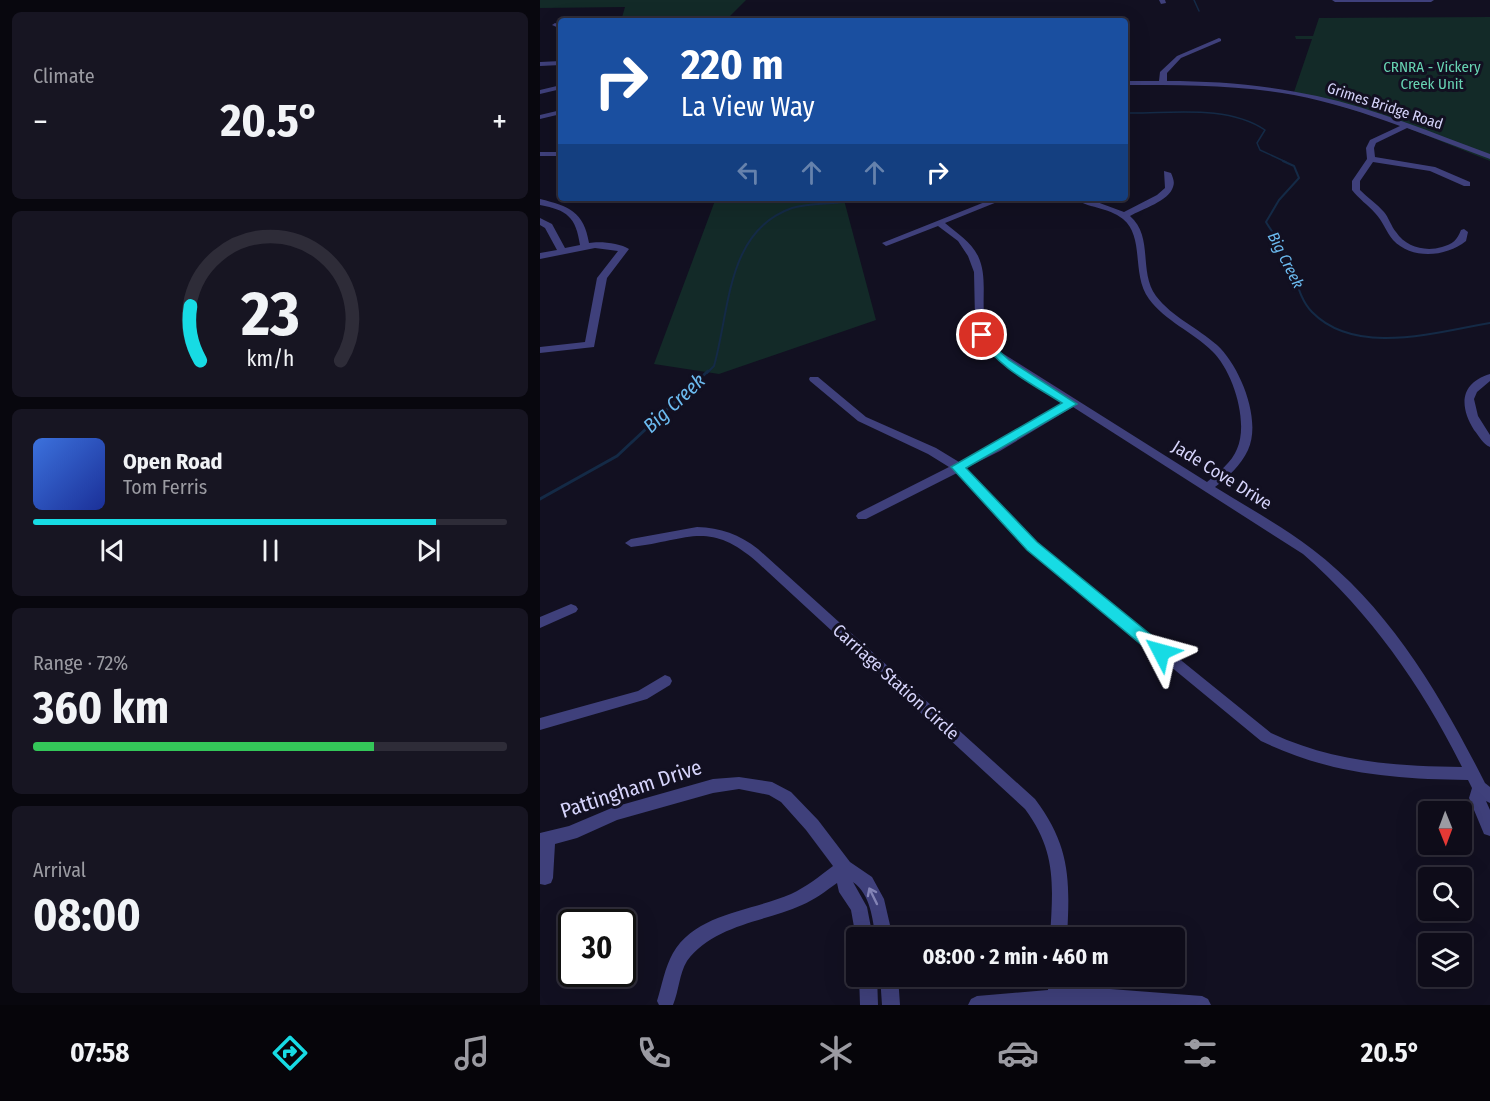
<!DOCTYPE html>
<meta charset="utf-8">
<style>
:root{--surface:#0e0c19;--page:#171522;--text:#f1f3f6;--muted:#9b9ba2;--line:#2e2c38;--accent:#17dbe4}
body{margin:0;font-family:"Fira Sans Condensed",sans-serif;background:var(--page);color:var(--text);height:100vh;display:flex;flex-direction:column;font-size:22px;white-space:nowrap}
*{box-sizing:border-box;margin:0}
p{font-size:20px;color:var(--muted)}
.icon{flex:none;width:33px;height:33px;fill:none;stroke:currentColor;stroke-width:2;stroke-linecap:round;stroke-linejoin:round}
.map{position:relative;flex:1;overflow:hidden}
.drawer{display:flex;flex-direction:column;gap:12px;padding:12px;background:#08070e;width:540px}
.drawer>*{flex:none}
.banner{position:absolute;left:18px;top:18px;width:570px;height:183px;border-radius:6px;box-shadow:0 6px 24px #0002,0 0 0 2px var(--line);background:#1a4fa0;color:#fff;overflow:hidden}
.needle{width:39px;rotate:179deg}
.fabs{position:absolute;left:878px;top:801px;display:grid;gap:12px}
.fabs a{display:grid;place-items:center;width:54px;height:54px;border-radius:6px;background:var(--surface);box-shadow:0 6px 24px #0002,0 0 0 2px var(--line);font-size:30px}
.speed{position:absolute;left:18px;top:909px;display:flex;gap:12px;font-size:30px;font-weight:700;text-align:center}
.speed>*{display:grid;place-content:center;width:78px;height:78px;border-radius:50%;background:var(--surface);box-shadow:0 6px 24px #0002,0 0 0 2px var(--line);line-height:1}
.speed .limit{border:3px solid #111;border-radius:9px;background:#fff;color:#111}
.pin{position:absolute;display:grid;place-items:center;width:51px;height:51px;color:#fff;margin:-26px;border:3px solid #fff;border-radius:50%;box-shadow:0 2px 6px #0007}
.me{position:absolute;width:66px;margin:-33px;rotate:309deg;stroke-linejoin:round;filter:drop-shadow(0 0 4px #0008)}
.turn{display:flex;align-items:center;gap:21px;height:126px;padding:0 24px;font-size:27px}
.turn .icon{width:78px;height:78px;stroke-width:2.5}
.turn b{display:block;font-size:42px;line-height:51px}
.lanes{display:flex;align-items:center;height:57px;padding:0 24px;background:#0003;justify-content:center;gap:30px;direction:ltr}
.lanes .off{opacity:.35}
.big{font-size:45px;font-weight:700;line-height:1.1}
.drawer .widget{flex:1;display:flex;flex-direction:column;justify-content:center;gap:9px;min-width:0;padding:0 21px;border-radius:9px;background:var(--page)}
.drawer .dial{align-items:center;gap:0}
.dial svg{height:156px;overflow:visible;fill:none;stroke:var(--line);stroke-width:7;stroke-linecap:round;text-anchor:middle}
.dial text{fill:var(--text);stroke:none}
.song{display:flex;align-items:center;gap:18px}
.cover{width:72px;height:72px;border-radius:9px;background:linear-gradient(135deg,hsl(220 70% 55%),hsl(230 70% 35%))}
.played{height:6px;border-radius:3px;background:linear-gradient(90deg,var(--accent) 85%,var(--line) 85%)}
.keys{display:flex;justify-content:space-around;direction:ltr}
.heat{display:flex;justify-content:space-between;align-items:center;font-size:33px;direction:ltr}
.charge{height:9px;border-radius:4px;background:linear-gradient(90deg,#34c759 72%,var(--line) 0)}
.trip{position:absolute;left:306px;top:927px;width:339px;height:60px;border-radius:6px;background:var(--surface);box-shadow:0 6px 24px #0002,0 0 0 2px var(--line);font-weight:700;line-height:60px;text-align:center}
.tab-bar{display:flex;height:96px;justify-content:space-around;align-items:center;background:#06050a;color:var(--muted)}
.tab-bar .icon{width:42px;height:42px}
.tab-bar .active{color:var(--accent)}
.tab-bar b{font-size:27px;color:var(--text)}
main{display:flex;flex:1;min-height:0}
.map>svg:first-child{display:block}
.green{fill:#132a28}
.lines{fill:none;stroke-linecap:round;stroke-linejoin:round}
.stream-far2{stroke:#142a46;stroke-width:1.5}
.stream-far1{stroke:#142a46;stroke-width:2}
.stream{stroke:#142a46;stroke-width:3}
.minor{fill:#3f407b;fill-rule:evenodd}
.oneway{stroke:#8383b5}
.route{fill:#17dbe4;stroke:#0f8e94;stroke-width:1.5}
.labels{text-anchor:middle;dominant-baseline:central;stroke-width:6;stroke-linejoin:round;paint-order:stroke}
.far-park-label{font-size:15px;fill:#67d3b2;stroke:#121021}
.far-street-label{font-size:15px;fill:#d6d4fb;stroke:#121021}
.far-water-label{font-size:16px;font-style:italic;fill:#6cbbf0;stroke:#121021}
.street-label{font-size:18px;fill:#d6d4fb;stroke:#121021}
.water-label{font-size:20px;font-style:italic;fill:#6cbbf0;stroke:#121021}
.near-street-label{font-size:21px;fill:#d6d4fb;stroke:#121021}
</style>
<main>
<section class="drawer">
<div class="widget"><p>Climate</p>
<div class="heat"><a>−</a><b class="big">20.5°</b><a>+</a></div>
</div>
<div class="widget dial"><svg viewBox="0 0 100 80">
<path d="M14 69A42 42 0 1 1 86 69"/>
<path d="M14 69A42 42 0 0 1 9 41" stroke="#17dbe4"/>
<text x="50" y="56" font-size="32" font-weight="700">23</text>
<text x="50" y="72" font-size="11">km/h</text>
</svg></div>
<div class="widget">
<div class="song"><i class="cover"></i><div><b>Open Road</b><p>Tom Ferris</p></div></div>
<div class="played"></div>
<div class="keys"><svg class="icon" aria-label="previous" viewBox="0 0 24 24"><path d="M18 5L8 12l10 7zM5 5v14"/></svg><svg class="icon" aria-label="pause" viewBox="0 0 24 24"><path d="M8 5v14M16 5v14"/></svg><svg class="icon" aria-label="next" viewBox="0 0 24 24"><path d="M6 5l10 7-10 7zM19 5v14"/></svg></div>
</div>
<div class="widget"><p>Range · 72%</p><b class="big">360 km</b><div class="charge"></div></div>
<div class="widget"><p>Arrival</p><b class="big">08:00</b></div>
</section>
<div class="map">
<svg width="950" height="1005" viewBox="0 0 950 1005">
<rect width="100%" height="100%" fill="#121021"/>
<!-- green -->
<path class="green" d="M 0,0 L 206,0 L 185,21 L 81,21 L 85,7 L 0,8 Z
M 950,17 L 950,161 L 853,122 L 754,92 L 772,39 L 756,39 L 755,36 L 773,36 L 779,18 Z
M 176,198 L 308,198 L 304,200 L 336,320 L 179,374 L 114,364 Z"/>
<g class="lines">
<!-- stream-far2 -->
<path class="stream-far2" d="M 654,0 L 659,11
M 585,113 C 630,114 686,104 725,130 L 717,143 L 720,150 L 746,162"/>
<!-- stream-far1 -->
<path class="stream-far1" d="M 743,161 L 754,166 L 759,178 L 739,200 L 726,222 C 733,234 742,244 748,257 C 756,275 758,298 772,312 C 816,357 897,332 950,323
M 167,373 L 174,366 C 190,310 186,231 252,208 C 275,201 299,206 321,198"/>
<!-- stream -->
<path class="stream" d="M 0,499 L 77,456 L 168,371"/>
<!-- minor -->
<path class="minor" d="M 619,0 L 625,0 L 626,3 L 621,4 Z
M 792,0 L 894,0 L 891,2 L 795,2 Z
M 235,16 L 238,18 L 237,19 L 225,21 Z
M 15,23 L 21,25 L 21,29 L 12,25 Z
M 679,38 L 681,39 L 681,41 L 641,58 L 627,73 L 627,81 C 677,81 727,85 777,96 C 836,109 893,133 950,154 L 950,159 L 867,128 L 836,143 L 834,148 L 835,157 L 895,167 L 930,182 L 930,186 L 924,186 L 890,171 L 833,162 L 820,181 L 820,190 C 828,198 837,204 844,212 C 849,218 851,226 856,232 C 866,247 885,252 902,247 C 913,244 917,240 921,230 L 924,229 L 928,232 L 926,241 C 906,257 872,260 853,240 C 846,232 843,221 835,213 C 828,205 819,199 812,190 L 812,181 L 827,159 L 826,148 L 830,140 L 860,126 C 825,113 790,102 754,95 C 699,85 641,85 585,85 L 585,81 L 619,81 L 620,72 L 637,56 Z
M 21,61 L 21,65 L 0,66 L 0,62 Z
M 21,85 L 21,89 L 0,94 L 0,90 Z
M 21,110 L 21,114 L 0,119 L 0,115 Z
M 0,152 L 21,152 L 21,156 L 0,156 Z
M 624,171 L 631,173 C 633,178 635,182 633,187 C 629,201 602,209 590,216 C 614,237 598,271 616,296 C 632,317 658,328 677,345 C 700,366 722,420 708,450 C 701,465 688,477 675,487 C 707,507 742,526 772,549 C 850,608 902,698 945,783 L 950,787 L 950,803 L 946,801 L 950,810 L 950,836 L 944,834 L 929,798 L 932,788 L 928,780 C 854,779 789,774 721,741 L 488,549 L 417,473 L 326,519 L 318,519 L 316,516 L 318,513 L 409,467 L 388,454 L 318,421 L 270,381 L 269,379 L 270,377 L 278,377 L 326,417 L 396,448 L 419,462 L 452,445 L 526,403 L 451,355 L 439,336 L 435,319 L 434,272 L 428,256 L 418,241 L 398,226 L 349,245 L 346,246 L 342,243 L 455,198 L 467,198 L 405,223 C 417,233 431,242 438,256 C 448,277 441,300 445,321 C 448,333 453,341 459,351 L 667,482 C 678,473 692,462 697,449 C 709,422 693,371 672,351 C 653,332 625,321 609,299 C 591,275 605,237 583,219 C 568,207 547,208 533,198 L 546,198 L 584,212 L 617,195 L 625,188 ZM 533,407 L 763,554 C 831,613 882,687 922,767 C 854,766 793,762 731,733 L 496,543 L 426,468 L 460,451 Z
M 0,199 C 29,206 44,212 49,243 C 60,241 80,243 89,249 L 67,278 L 54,347 L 0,353 L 0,347 L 45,342 L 57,278 L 78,251 L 55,248 L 0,259 L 0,253 L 17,250 L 5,228 L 0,225 L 0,218 L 12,224 L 25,248 L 40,245 C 36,217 27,210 0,205 Z
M 950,374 L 950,381 L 937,392 L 934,399 L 938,416 L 950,435 L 950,447 C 943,444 939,436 934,430 C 919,406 920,383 950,374 Z
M 157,527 C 181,528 199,534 218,549 L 495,799 C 531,847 530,881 527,938 L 510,938 C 513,886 517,852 485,809 L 217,562 C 168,519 147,541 91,547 L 85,543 L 91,539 Z
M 31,604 L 36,606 L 38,609 L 36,612 L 0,628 L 0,617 Z
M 125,675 L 130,677 L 132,681 L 130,685 L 107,699 L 0,730 L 0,718 L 98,691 Z
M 199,777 L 232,782 L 251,792 L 278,820 L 310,862 L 332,877 L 344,899 L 353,938 L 336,938 C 332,918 331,895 313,882 L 327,907 L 333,938 L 316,938 L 311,910 L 299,892 L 297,883 C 286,891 274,900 262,905 C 224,922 173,925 147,961 C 139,974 139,991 133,1005 L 119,1005 L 117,1001 C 122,985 125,967 133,953 C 156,913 212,911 251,894 C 266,887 280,876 293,866 L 266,830 L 241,802 L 229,795 L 199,789 L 173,793 L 77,820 L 37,838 L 15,844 L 13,878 L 11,883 L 5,885 L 0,884 L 0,833 L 29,826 L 74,807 L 173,779 Z
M 319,976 L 337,976 L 338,1005 L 320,1005 Z
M 340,976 L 358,976 L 360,1005 L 342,1005 Z
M 509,976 L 527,976 L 526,989 L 544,987 L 662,996 L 668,999 L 671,1005 L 428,1005 L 431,999 L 437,996 L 508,990 Z"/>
</g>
<!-- one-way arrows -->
<defs><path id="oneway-shaft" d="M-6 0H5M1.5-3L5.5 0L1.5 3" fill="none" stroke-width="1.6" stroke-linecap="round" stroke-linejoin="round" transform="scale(1.5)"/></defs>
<use class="oneway" href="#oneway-shaft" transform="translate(333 896) rotate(-116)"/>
<!-- route -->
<path class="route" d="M 438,333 L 446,333 L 459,351 L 469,360 L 537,404 L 426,468 L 497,542 L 627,648 L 629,652 L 627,656 L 615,656 L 487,550 L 411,467 L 522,403 C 489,382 460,369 437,335 Z"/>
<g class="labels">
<!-- far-park labels -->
<g class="far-park-label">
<text x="892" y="67">CRNRA - Vickery<tspan x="892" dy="17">Creek Unit</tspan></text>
</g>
<!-- far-street labels -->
<g class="far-street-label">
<text transform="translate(845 106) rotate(18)">Grimes Bridge Road</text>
</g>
<!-- far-water labels -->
<g class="far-water-label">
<text transform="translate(746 260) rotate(63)">Big Creek</text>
</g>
<!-- street labels -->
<g class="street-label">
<text transform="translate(682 475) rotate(32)">Jade Cove Drive</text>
<text transform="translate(356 682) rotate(42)">Carriage Station Circle</text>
</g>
<!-- water labels -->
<g class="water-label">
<text transform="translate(134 403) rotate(-43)">Big Creek</text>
</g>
<!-- near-street labels -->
<g class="near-street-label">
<text transform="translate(91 789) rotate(-18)">Pattingham Drive</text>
</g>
</g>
</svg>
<div class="fabs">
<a><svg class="needle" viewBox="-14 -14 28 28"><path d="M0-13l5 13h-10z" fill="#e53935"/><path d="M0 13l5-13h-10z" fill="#9b9ba2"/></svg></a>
<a><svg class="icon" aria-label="search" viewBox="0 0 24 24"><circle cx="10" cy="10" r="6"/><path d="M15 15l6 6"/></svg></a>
<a><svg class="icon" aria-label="layers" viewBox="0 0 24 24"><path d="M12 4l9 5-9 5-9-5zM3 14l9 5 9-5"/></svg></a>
</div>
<div class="speed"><div class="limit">30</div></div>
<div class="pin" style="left:442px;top:335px;background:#d93025"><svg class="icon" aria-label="arrive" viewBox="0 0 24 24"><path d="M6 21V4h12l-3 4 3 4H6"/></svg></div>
<svg class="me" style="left:621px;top:652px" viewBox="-20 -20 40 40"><path d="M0-17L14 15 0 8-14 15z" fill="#17dbe4" stroke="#fff" stroke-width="4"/></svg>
<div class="trip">08:00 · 2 min · 460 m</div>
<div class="banner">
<div class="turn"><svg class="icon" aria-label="right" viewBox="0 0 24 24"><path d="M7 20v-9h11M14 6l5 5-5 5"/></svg><div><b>220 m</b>La View Way</div></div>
<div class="lanes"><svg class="icon off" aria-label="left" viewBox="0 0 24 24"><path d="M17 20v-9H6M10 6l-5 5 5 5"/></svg><svg class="icon off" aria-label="ahead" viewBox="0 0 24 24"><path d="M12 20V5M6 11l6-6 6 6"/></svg><svg class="icon off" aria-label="ahead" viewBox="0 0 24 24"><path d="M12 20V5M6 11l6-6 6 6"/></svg><svg class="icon" aria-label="right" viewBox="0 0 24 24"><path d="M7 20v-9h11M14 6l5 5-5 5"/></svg></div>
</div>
</div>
</main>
<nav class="tab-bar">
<b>07:58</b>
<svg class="icon active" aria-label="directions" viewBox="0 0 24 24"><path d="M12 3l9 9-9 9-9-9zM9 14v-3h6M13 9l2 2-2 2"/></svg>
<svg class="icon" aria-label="music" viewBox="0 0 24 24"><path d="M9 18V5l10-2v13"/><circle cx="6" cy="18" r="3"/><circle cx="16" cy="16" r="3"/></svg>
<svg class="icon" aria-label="phone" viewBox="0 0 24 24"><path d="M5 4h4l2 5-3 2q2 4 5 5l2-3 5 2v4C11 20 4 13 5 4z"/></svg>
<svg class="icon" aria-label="climate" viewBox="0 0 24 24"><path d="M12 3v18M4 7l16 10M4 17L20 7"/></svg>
<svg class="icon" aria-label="car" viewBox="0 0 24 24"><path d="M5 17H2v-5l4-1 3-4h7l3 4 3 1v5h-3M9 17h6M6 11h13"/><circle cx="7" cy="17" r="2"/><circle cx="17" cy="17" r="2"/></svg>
<svg class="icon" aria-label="filters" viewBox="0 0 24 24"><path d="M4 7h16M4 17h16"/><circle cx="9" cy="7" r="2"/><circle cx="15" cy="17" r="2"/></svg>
<b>20.5°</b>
</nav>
